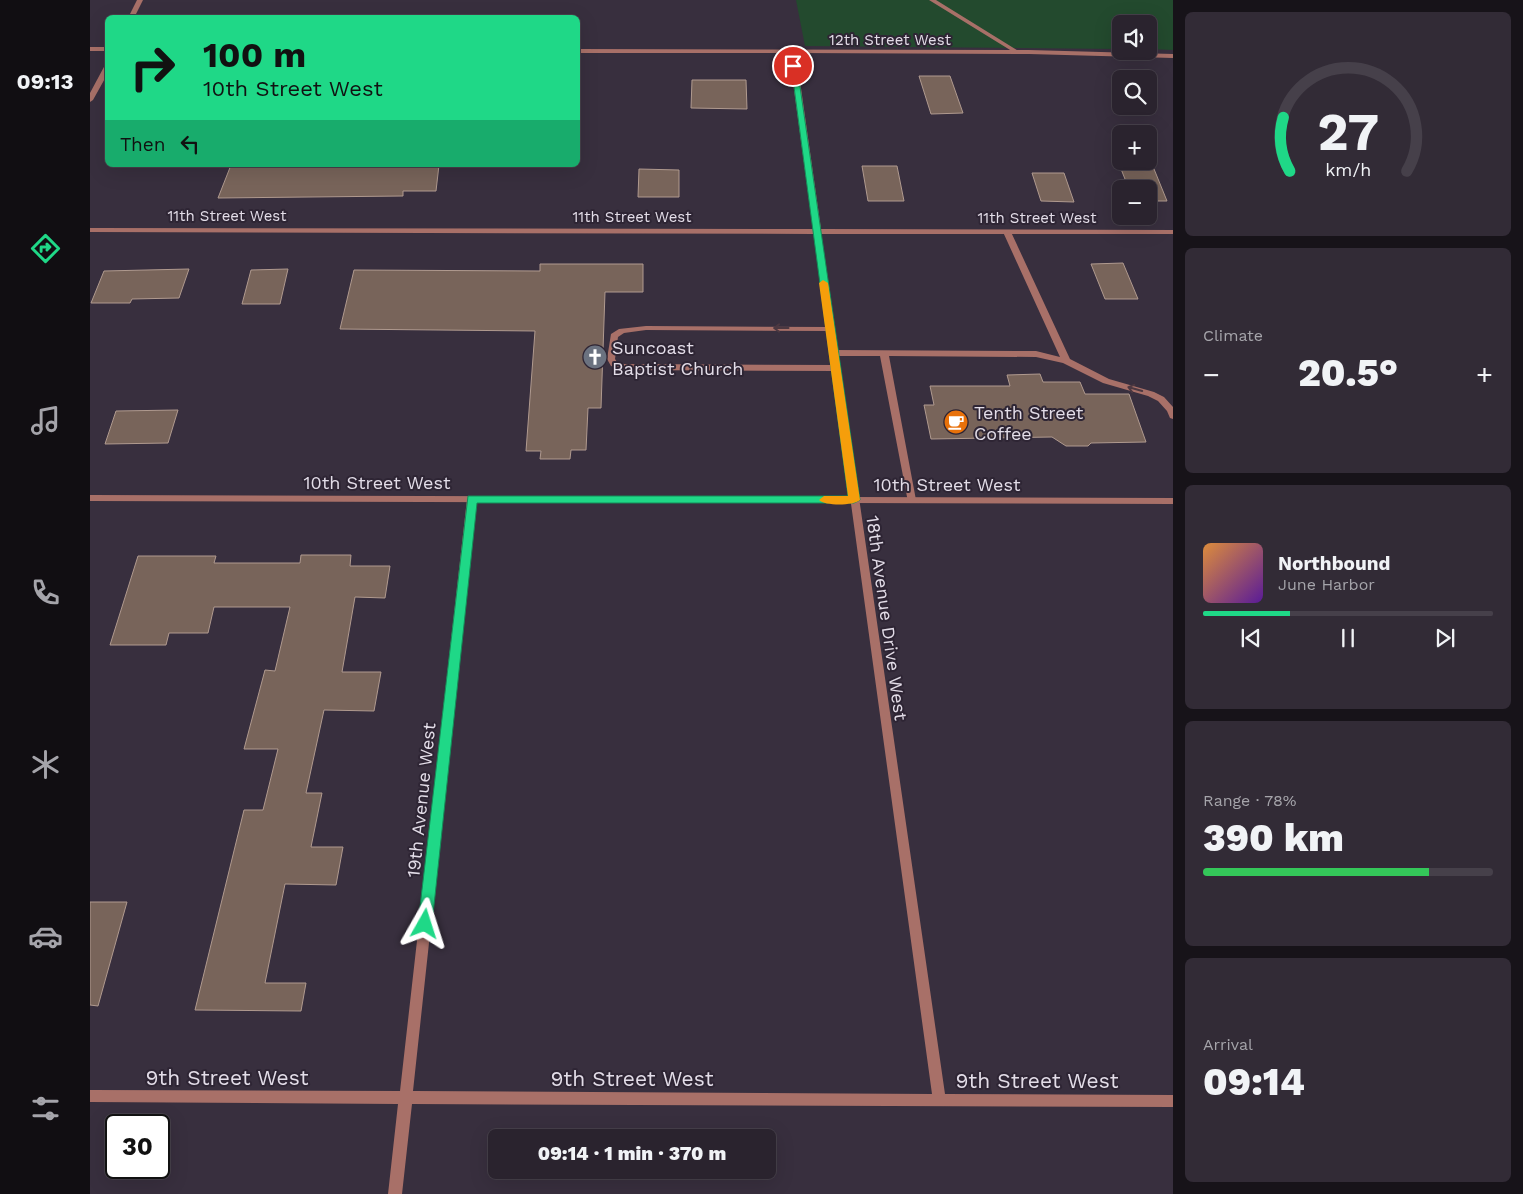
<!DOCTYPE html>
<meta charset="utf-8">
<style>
:root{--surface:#2a232e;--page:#322b36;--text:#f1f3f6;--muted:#a5a4aa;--line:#46404a;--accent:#1fd887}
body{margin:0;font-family:"Work Sans",sans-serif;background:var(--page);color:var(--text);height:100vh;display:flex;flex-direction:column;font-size:19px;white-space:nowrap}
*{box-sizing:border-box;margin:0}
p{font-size:16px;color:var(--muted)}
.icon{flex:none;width:28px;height:28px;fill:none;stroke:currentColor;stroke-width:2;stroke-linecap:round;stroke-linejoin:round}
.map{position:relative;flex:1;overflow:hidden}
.drawer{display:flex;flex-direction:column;gap:12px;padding:12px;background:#171319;width:350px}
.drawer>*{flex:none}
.top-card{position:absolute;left:15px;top:15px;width:475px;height:152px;border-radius:8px;box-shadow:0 5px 20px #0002,0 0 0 1px var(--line);background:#1fd887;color:#111;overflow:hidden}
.tools{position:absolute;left:1022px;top:15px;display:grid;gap:10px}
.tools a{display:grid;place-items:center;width:45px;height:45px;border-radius:8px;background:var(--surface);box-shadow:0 5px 20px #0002,0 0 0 1px var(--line);font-size:25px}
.speed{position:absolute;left:15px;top:1114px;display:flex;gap:10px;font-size:25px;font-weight:700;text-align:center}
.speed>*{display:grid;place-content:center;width:65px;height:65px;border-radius:50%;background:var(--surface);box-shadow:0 5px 20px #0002,0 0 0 1px var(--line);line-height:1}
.speed .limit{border:2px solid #111;border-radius:8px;background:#fff;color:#111}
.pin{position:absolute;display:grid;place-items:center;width:42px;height:42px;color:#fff;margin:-21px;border:2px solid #fff;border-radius:50%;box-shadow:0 1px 5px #0007}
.me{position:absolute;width:55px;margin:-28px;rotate:6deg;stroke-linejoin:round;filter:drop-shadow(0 0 4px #0008)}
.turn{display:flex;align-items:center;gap:18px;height:105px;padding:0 15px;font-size:22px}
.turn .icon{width:65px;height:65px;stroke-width:2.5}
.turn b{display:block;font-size:35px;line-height:42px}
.then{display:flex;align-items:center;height:48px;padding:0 15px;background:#0003;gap:10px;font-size:19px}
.big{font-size:38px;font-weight:800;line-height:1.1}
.drawer .card{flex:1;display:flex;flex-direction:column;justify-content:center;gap:8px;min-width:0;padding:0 18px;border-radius:8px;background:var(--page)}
.drawer .dial{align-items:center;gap:0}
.dial svg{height:130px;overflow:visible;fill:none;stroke:var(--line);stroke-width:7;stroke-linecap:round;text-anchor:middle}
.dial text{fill:var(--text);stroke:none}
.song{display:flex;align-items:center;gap:15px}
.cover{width:60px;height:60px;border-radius:8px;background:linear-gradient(135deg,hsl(30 70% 55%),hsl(270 70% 35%))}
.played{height:5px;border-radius:2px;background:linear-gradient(90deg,var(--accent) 30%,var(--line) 30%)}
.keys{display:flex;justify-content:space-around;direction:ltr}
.heat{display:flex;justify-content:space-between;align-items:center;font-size:28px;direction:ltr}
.charge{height:8px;border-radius:4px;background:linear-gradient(90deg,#34c759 78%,var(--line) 0)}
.trip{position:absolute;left:398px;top:1129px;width:288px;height:50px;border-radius:8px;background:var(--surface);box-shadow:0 5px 20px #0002,0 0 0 1px var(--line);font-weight:800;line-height:50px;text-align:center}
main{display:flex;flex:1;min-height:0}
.menu{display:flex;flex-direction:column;width:90px;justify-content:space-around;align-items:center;background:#110e12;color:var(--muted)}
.menu .icon{width:35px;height:35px}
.menu .current{color:var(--accent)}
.menu b{font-size:22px;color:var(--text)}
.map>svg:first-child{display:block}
.green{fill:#234a2e}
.building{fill:#78645a;stroke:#b09a8f}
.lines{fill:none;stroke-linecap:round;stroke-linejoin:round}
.service{fill:#a87068;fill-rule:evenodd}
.minor{fill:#a87068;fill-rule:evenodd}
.tertiary{fill:#a87068;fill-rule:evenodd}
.oneway{stroke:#4c3841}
.route{fill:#1fd887;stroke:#148c58}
.slow{fill:#f59e0b}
.labels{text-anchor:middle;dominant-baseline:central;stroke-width:4;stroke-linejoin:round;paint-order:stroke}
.far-street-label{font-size:15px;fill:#e3dde8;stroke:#2e2534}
.poi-label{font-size:18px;fill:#e3dde8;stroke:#2e2534;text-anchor:start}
.street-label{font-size:18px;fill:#e3dde8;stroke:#2e2534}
.near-street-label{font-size:21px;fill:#e3dde8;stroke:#2e2534}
</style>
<main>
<nav class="menu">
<b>09:13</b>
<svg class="icon current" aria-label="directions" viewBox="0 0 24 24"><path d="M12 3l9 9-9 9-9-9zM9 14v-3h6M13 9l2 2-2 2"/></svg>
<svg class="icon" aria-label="music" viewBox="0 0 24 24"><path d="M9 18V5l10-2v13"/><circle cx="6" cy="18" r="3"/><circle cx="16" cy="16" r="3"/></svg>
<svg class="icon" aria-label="phone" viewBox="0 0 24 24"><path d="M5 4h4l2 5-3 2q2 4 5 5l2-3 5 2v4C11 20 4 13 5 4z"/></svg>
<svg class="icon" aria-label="climate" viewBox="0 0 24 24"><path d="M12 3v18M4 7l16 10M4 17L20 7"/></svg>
<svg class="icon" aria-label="car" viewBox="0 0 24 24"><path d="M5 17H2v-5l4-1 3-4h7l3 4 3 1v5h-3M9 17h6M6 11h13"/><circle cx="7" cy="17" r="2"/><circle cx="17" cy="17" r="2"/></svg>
<svg class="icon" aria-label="filters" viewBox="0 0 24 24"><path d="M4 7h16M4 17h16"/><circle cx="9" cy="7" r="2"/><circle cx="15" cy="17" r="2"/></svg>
</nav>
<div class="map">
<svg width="1083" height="1194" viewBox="0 0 1083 1194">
<rect width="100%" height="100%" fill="#382f3e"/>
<!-- green -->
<path class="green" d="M 706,0 L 1083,0 L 1083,50 L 1059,49 L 1059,24 L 1031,24 L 1031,49 L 715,46 Z"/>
<!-- building -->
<path class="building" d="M 829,76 L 860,76 L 873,113 L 841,114 Z
M 602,80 L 656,80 L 657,109 L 601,108 Z
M 141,165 L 349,165 L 346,191 L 313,191 L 313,196 L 128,198 Z
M 772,166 L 807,166 L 814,201 L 778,201 Z
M 549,169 L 589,170 L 589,197 L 548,197 Z
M 1031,169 L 1064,169 L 1077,201 L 1059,201 L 1059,189 L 1039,189 Z
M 942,173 L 974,173 L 984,202 L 951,201 Z
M 1033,263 L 1048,299 L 1015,299 L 1001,264 Z
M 450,264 L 553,264 L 553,292 L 515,292 L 511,408 L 498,408 L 496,450 L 481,450 L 480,459 L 450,459 L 451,451 L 436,451 L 445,331 L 250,329 L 264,270 L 450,271 Z
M 99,269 L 89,298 L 42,299 L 40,303 L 1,303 L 14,271 Z
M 198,269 L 190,304 L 152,304 L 161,270 Z
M 950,374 L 953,382 L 990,382 L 995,394 L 1039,394 L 1056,442 L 1001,443 L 998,446 L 976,446 L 962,437 L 841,439 L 834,405 L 844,405 L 840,386 L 920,386 L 917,375 Z
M 88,410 L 78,443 L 15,444 L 26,411 Z
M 211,555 L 261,555 L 260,566 L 300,566 L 295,598 L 265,597 L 252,672 L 291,672 L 284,711 L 234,710 L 216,793 L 232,793 L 221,847 L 253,847 L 246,885 L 195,884 L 175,983 L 216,983 L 211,1011 L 105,1010 L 154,810 L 173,810 L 188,749 L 154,749 L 175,670 L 185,671 L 200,607 L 124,607 L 118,633 L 79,633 L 76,645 L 20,645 L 48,556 L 126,556 L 124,563 L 210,563 Z
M 0,902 L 37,902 L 8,1006 L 0,1005 Z"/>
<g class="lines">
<!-- service -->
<path class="service" d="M 839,0 L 846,0 L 930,52 L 925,53 Z
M 914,230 L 917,230 L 921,232 L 980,359 L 1019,379 L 1064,392 L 1074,397 L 1083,407 L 1083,419 L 1080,418 L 1077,411 L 1068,401 L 1058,396 L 1013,383 L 973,363 L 946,357 L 799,356 L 826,500 L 821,503 L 818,502 L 790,356 L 743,356 L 739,353 L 743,350 L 946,351 L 970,357 L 913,232 Z
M 556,326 L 740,327 L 744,329 L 740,331 L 556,330 L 534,333 L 528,337 L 525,359 L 527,362 L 534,364 L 746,365 L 750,368 L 746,371 L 534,370 L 521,366 L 517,359 L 521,334 L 529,329 Z"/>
<!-- minor -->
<path class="minor" d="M 47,0 L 53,0 L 44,18 L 38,18 Z
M 0,47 L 18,47 L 18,51 L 0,51 Z
M 488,49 L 939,50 L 1083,54 L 1083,58 L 939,54 L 706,53 L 731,229 L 1083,230 L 1083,234 L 731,234 L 855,1094 L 1083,1095 L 1083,1107 L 322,1104 L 312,1194 L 298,1194 L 308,1104 L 0,1102 L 0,1090 L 310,1091 L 377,499 L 382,496 L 387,499 L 323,1091 L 842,1094 L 724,234 L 0,232 L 0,228 L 723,229 L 699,53 L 488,53 Z
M 18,63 L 18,73 L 3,100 L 0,102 L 0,93 L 15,65 Z"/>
<!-- tertiary -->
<path class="tertiary" d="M 0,495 L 1083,498 L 1083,504 L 0,501 Z"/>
</g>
<!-- one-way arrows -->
<defs><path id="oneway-shaft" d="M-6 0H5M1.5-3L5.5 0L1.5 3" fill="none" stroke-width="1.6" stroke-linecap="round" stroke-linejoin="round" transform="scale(1.25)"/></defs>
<g class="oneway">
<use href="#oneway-shaft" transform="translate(691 328) rotate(-180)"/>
<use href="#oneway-shaft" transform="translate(1045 389) rotate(-164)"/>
</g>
<!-- route -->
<path class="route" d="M 701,64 L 707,66 L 770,500 L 764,503 L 387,503 L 342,924 L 340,928 L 330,928 L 328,924 L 378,496 L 758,496 Z"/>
<!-- slow -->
<path class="slow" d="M 733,280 L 738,283 L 770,500 C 763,506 735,506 729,500 L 734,496 L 758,496 L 729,283 Z"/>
<!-- icons -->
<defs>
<symbol id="church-disc" viewBox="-11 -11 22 22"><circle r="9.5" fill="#6b7280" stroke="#2e2534"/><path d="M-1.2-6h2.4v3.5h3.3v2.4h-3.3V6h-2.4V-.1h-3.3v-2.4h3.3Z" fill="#fff"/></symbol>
<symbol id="cafe-disc" viewBox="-11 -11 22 22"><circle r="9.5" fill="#e8710a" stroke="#2e2534"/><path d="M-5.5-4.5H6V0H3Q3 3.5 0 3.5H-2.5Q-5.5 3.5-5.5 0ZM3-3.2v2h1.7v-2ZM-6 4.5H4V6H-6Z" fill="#fff"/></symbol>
</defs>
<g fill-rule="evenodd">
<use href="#church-disc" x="491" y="343" width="28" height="28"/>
<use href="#cafe-disc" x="852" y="408" width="28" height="28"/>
</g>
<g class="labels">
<!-- far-street labels -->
<g class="far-street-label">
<text x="800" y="40">12th Street West</text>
<text x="137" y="216">11th Street West</text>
<text x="542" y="217">11th Street West</text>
<text x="947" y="218">11th Street West</text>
</g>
<!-- poi labels -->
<g class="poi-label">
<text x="522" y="347">Suncoast<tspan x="522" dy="21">Baptist Church</tspan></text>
<text x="884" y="412">Tenth Street<tspan x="884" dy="21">Coffee</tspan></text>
</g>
<!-- street labels -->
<g class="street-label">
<text x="287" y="482">10th Street West</text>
<text x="857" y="484">10th Street West</text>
<text transform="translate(797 618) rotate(82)">18th Avenue Drive West</text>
<text transform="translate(331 800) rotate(-84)">19th Avenue West</text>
</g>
<!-- near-street labels -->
<g class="near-street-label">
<text x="137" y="1077">9th Street West</text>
<text x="542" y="1078">9th Street West</text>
<text x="947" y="1080">9th Street West</text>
</g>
</g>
</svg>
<div class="tools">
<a><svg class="icon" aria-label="sound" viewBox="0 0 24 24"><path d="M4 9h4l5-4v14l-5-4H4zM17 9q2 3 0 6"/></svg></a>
<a><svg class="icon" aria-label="search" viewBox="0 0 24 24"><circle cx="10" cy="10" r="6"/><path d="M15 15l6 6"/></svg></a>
<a>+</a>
<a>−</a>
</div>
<div class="speed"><div class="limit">30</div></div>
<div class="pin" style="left:703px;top:66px;background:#d93025"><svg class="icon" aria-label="arrive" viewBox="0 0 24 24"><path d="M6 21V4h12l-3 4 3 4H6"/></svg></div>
<svg class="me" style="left:335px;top:924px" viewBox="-20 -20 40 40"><path d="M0-17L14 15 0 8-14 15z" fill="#1fd887" stroke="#fff" stroke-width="4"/></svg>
<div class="trip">09:14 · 1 min · 370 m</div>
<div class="top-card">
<div class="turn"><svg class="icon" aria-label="right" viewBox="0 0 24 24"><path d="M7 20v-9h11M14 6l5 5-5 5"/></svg><div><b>100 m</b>10th Street West</div></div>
<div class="then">Then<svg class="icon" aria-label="left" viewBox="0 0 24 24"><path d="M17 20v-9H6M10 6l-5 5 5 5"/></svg></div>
</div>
</div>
<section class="drawer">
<div class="card dial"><svg viewBox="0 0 100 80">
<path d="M14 69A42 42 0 1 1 86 69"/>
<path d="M14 69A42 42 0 0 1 10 36" stroke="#1fd887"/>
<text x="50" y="56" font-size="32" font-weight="700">27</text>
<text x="50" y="72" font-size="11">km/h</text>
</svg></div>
<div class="card"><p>Climate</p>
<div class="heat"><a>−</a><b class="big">20.5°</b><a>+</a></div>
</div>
<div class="card">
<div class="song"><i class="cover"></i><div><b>Northbound</b><p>June Harbor</p></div></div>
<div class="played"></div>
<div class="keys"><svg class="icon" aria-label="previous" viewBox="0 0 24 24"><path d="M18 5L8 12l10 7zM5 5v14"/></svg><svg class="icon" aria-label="pause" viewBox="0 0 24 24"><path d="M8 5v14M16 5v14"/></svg><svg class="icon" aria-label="next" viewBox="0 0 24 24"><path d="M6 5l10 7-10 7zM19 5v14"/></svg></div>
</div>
<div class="card"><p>Range · 78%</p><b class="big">390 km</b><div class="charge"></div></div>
<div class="card"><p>Arrival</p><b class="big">09:14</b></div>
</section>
</main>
